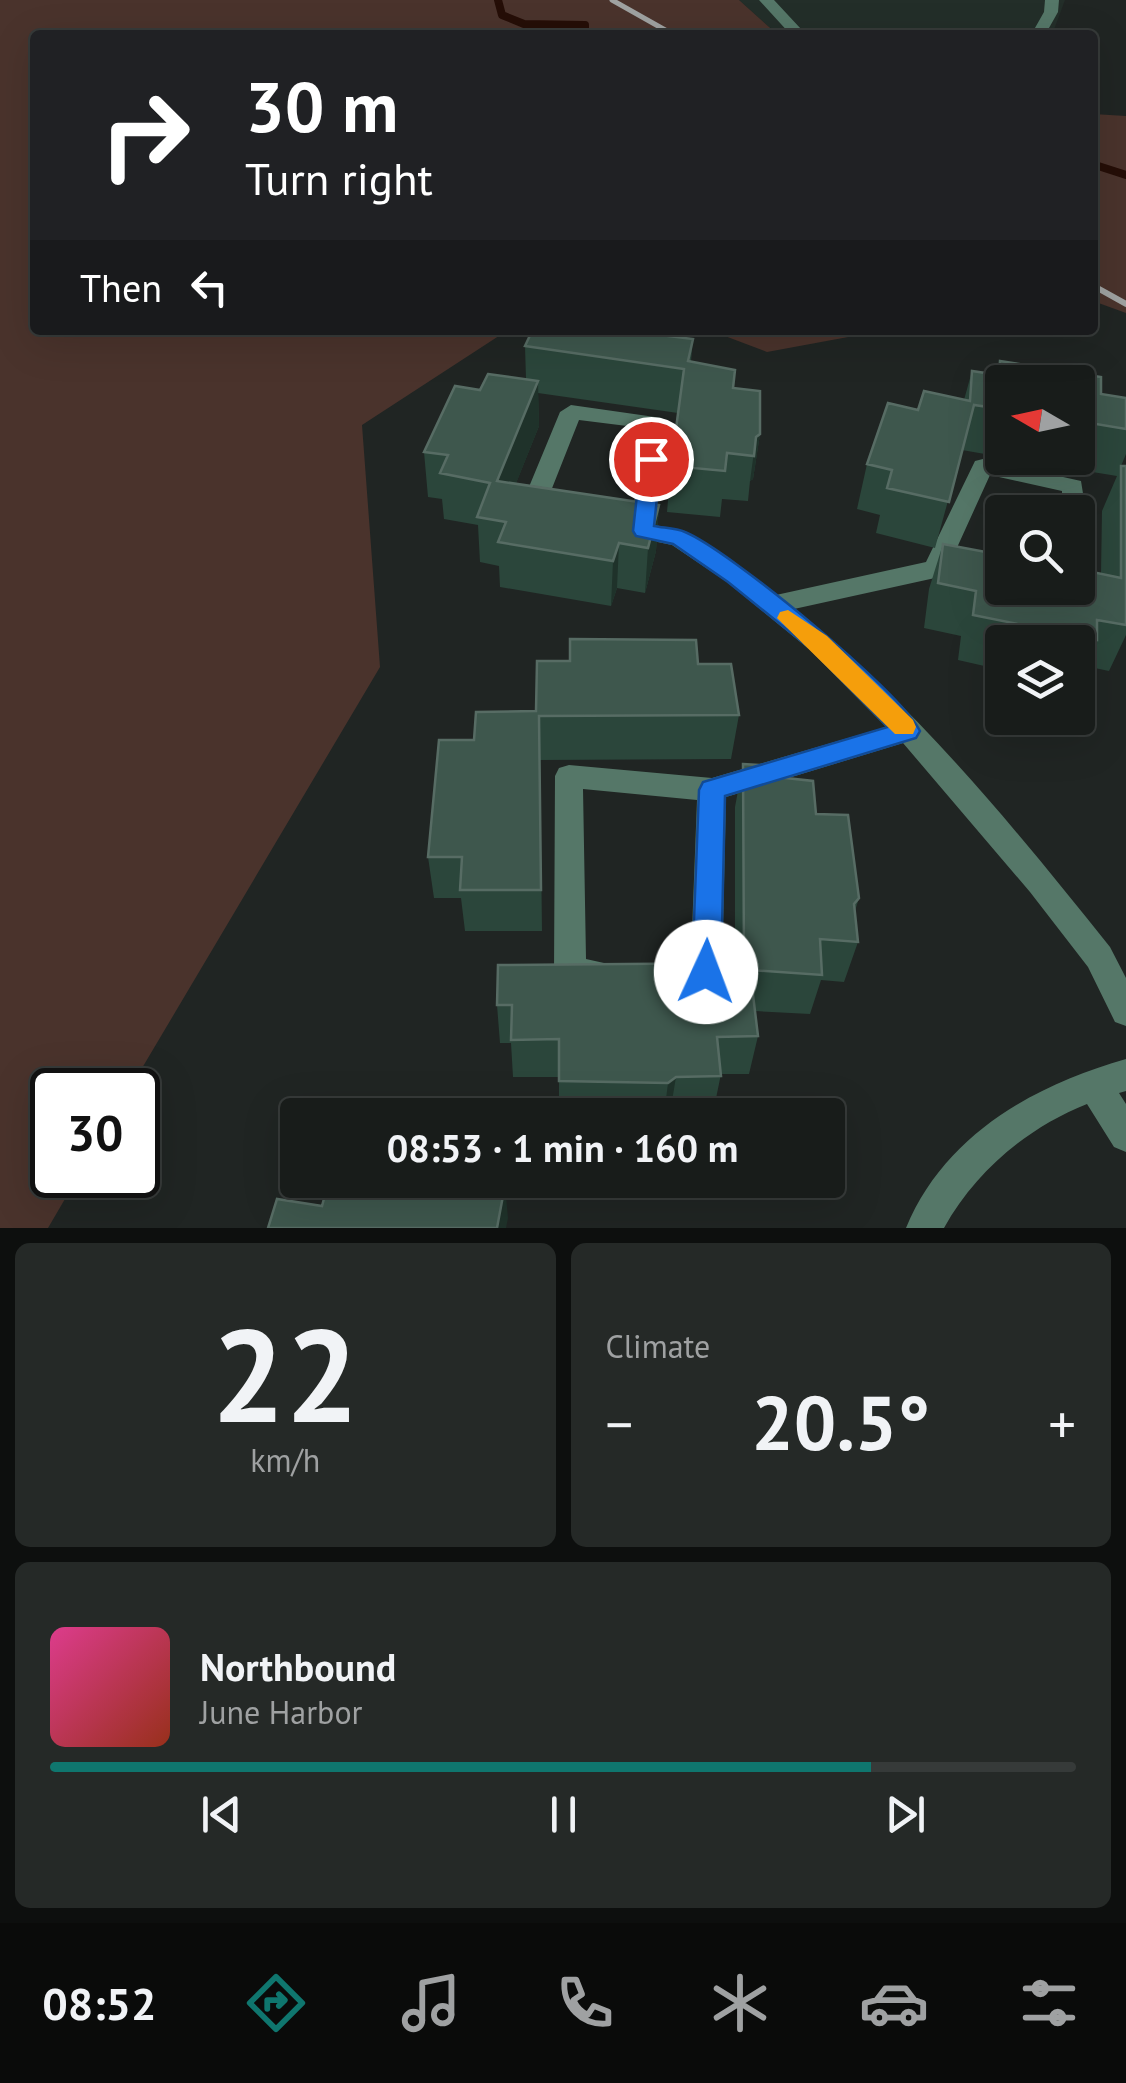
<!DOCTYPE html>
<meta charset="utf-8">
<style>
:root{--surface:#181c1a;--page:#252927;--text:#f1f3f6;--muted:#9fa1a2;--line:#363a39;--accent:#0f766e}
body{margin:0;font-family:"PT Sans",sans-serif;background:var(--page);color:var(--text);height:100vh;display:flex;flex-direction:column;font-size:38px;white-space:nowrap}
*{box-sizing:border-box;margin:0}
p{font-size:32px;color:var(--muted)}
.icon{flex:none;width:55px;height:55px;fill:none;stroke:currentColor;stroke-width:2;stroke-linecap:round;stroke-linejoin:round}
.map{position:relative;height:1228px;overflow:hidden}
.drawer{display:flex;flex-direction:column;gap:15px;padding:15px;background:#0d0f0e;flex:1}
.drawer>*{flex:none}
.hud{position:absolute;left:30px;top:30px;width:1068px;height:305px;border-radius:10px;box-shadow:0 10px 40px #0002,0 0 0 2px var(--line);background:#202124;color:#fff;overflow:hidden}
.needle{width:65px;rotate:279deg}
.fabs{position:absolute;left:985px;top:365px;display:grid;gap:20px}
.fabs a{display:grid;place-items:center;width:110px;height:110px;border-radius:10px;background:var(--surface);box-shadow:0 10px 40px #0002,0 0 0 2px var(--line);font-size:50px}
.speed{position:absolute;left:30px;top:1068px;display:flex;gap:20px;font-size:50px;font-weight:700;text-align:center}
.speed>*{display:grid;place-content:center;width:130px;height:130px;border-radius:50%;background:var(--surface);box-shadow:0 10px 40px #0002,0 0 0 2px var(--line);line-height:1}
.speed .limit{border:5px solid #111;border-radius:15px;background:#fff;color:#111}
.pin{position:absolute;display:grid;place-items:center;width:85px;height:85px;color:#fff;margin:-42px;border:5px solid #fff;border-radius:50%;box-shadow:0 2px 10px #0007}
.me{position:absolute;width:110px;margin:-55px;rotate:2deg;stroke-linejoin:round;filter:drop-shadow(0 0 8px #0008)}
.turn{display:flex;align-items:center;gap:35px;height:210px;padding:0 50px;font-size:45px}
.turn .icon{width:130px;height:130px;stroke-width:2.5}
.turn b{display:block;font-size:70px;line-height:85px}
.then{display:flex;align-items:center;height:95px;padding:0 50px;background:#0003;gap:20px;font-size:38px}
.big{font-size:75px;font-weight:700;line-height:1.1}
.drawer .card{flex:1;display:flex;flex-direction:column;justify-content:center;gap:15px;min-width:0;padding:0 35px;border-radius:15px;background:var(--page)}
.drawer .dial{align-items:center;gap:0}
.dial b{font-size:130px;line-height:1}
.song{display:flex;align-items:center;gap:30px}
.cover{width:120px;height:120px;border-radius:15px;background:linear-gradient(135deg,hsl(330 70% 55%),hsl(10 70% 35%))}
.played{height:10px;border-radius:5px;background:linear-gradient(90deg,var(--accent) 80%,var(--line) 80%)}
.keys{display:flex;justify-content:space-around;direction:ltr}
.heat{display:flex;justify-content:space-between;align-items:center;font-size:55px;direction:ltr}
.drawer .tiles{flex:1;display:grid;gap:15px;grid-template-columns:1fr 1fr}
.card:last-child{grid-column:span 2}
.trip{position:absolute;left:280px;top:1098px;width:565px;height:100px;border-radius:10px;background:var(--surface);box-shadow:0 10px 40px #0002,0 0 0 2px var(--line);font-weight:700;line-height:100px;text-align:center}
.dock{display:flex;height:160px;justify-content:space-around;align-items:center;background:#0a0b0a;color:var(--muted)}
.dock .icon{width:70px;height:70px}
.dock .active{color:var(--accent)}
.dock b{font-size:45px;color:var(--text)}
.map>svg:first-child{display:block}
.built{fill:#232e29}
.green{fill:#4a332c}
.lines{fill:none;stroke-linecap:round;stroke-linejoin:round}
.stream{stroke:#250e07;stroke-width:8}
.minor{fill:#557768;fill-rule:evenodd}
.rail-far1{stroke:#9fa2a1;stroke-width:5}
.rail{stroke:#9fa2a1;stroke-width:6}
.wall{fill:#2b463b}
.shaded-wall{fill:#1f322a}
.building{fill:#3e574d;stroke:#576c64;stroke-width:2.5}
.route{fill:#1a73e8;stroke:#114b97;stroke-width:2.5}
.slow{fill:#f59e0b}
</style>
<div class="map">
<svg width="1126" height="1228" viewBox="0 0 1126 1228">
<rect width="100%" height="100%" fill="#202523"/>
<!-- built -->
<path class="built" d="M 739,0 L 1065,0 L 1052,35 L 778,35 Z"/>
<!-- green -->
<path class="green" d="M 0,0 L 739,0 L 778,35 L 35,35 L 35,330 L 508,330 L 362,425 L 380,667 L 129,1090 L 52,1090 L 52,1175 L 79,1175 L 48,1228 L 0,1228 Z
M 1093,114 L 1126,116 L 1126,313 L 1093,301 Z
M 709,330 L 886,330 L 767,352 Z"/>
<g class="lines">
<!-- stream -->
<path class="stream" d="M 498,0 L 502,15 L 524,24 L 585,25 L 585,35
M 1092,164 L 1126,175"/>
<!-- minor -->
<path class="minor" d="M 759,0 L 774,0 L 801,29 L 814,35 L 791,35 Z
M 1045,0 L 1059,0 L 1058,12 L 1045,35 L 1031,35 L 1044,12 Z
M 571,405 L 662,418 L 665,423 L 655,525 L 687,532 L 776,595 L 926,562 L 975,461 L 983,459 L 1081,481 L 1086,512 L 1078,519 L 1078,512 L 1062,512 L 1062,491 L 990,475 L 950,563 L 1002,574 L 1002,588 L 1011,589 L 1002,592 L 935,578 L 794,609 C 915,705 1014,827 1110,947 L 1126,978 L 1126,1026 L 1115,1022 L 1088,967 L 1030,892 L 903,743 L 726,797 L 722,972 L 717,982 C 702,988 687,988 672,982 L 667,972 L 672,962 L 691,957 L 697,800 L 583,789 L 586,959 L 604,963 L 609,973 L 604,983 C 589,989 574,990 559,984 L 554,974 L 555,776 L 559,768 L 569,765 L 712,778 L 886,727 L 810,650 L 727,582 L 672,545 L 619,534 L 615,528 L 619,522 L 632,521 L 643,428 L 579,420 L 545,506 L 550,512 L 538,520 L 523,517 L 519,511 L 560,412 Z
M 1126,1059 L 1126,1091 L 1119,1093 L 1126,1104 L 1126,1152 L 1114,1147 L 1087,1104 C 1027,1128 976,1171 944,1228 L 906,1228 C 945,1134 1035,1085 1126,1059 Z"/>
<!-- rail-far1 -->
<path class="rail-far1" d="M 612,0 L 674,35"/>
<!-- rail -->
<path class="rail" d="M 1092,285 L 1126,304"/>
</g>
<!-- wall -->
<path class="wall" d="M 542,330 L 672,330 L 671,336 L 693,339 L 691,361 L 733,388 L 760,434 L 753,479 L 750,481 L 748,501 L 722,499 L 720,517 L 667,512 L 671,466 L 678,413 L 538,393 L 539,426 L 516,483 L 659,505 L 656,551 L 645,593 L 617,588 L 611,606 L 500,587 L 499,566 L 480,562 L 478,525 L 444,519 L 442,499 L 428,497 L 424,452 L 480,390 L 526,379 L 525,346 Z
M 1000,361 L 1101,377 L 1101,394 L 1126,398 L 1126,454 L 1121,466 L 1126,466 L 1126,635 L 1109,671 L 1085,666 L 1078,682 L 1078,642 L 1002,642 L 1002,670 L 958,660 L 961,636 L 924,628 L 929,589 L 943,544 L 1002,555 L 1002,588 L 1078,588 L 1078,569 L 1101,574 L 1102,511 L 1117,476 L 1006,458 L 1078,458 L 1078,382 L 1002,382 L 1002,457 L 962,450 L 935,548 L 876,533 L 880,515 L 857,509 L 867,464 L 888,403 L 918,410 L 924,391 L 964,400 L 972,371 L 996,374 Z
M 698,664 L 739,715 L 731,759 L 540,760 L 542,931 L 465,931 L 461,898 L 434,898 L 428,857 L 474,740 L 536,711 Z
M 743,764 L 777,777 L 816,814 L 859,898 L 855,911 L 858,942 L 844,982 L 821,980 L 810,1014 L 755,1011 L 758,1036 L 749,1074 L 721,1074 L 713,1113 L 670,1113 L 668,1115 L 559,1115 L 559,1077 L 513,1077 L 511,1043 L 500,1043 L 497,1005 L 735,963 L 735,807 Z"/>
<!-- shaded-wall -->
<path class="shaded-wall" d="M 538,381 L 539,426 L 501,521 L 497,481 Z
M 760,434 L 753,479 L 750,481 L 756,437 Z
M 659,505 L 656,551 L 645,593 L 648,548 Z
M 619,543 L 617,588 L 611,606 L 613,561 Z
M 676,1077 L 670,1113 L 668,1115 L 664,1115 L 668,1083 Z
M 505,1185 L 508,1218 L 506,1228 L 497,1228 Z"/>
<!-- building -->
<path class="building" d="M 542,330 L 670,330 L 668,336 L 693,339 L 688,361 L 735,370 L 733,388 L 760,391 L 760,434 L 756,437 L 754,456 L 727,453 L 725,471 L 671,466 L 684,369 L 525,346 L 532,331 L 541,332 Z
M 1000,361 L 1101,377 L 1101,394 L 1126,398 L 1126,429 L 1078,421 L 1078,382 L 1002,382 L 1002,409 L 974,405 L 949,502 L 887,488 L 892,470 L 867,464 L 888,403 L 918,410 L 924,391 L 970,401 L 972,371 L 999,375 Z
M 488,374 L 538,381 L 497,481 L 659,505 L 648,548 L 619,543 L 613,561 L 498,542 L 506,522 L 477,517 L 490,483 L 440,473 L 448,455 L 424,452 L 455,386 L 480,390 Z
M 1121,466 L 1126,466 L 1126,625 L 1097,620 L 1097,640 L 973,615 L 976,591 L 938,583 L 943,544 L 1002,555 L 1002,588 L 1078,588 L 1078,569 L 1121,578 Z
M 570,639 L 696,640 L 698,664 L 731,664 L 739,715 L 539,716 L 541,890 L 460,890 L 462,857 L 428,857 L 439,740 L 474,740 L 476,712 L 536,711 L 537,661 L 570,661 Z
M 743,764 L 776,766 L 777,777 L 813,781 L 816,814 L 848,815 L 859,898 L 854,904 L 858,942 L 820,939 L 822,975 L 750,970 L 758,1036 L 717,1037 L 721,1076 L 676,1077 L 668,1083 L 559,1081 L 559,1039 L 511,1040 L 512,1005 L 497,1005 L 498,965 L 744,963 Z
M 329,1180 L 470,1180 L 505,1185 L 497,1228 L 268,1228 L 277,1199 L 322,1206 Z"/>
<!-- route -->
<path class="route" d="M 651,452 L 661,459 L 654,526 C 664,528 676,528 685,532 C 729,550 899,690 920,731 L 916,738 L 725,796 L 721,972 L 717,981 L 706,985 L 696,981 L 692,972 L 699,790 L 703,782 L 888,727 L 811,649 L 728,582 L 673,544 L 636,536 L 633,531 L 641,459 Z"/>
<!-- slow -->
<path class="slow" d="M 788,610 L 827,636 L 913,720 L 916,727 L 913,734 L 895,734 L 777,618 L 780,612 Z"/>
</svg>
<div class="fabs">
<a><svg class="needle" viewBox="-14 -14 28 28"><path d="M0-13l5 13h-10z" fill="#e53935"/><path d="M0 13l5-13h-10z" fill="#9fa1a2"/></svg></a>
<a><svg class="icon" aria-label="search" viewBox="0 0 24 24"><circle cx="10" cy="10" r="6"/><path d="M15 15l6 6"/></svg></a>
<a><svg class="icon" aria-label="layers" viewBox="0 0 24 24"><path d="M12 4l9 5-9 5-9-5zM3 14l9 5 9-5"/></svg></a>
</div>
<div class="speed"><div class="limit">30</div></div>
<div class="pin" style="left:651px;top:459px;background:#d93025"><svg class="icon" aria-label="arrive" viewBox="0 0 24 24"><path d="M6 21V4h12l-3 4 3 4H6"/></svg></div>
<svg class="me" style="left:706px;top:972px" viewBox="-20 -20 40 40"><circle r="19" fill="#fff"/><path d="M0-13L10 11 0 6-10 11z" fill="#1a73e8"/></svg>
<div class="trip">08:53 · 1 min · 160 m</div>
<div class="hud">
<div class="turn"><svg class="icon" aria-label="right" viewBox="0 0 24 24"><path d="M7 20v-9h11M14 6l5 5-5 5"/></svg><div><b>30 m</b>Turn right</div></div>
<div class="then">Then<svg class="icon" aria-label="left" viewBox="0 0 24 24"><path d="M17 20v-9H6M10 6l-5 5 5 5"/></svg></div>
</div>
</div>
<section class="drawer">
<div class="tiles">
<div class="card dial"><b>22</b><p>km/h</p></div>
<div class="card"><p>Climate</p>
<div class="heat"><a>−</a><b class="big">20.5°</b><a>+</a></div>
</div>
<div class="card">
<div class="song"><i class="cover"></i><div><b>Northbound</b><p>June Harbor</p></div></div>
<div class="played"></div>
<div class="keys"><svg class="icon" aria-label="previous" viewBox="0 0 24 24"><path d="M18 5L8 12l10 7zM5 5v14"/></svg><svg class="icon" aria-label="pause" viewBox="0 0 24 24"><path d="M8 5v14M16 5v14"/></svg><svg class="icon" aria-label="next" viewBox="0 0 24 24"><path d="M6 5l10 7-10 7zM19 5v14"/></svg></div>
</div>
</div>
</section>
<nav class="dock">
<b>08:52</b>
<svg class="icon active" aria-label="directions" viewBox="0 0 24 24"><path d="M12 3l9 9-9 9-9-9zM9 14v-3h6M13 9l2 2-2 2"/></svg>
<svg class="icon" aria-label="music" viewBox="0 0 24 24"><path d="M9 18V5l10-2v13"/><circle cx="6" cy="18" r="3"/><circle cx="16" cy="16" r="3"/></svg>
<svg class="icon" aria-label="phone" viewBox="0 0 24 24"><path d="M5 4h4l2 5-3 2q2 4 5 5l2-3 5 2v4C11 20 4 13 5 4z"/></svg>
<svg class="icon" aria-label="climate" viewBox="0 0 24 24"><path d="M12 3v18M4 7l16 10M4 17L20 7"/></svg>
<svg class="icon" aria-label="car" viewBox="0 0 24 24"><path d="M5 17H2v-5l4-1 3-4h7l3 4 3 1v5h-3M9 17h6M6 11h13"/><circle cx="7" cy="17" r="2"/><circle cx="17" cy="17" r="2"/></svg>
<svg class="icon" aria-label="filters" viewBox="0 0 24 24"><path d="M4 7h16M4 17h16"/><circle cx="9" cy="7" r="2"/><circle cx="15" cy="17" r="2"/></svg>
</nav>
